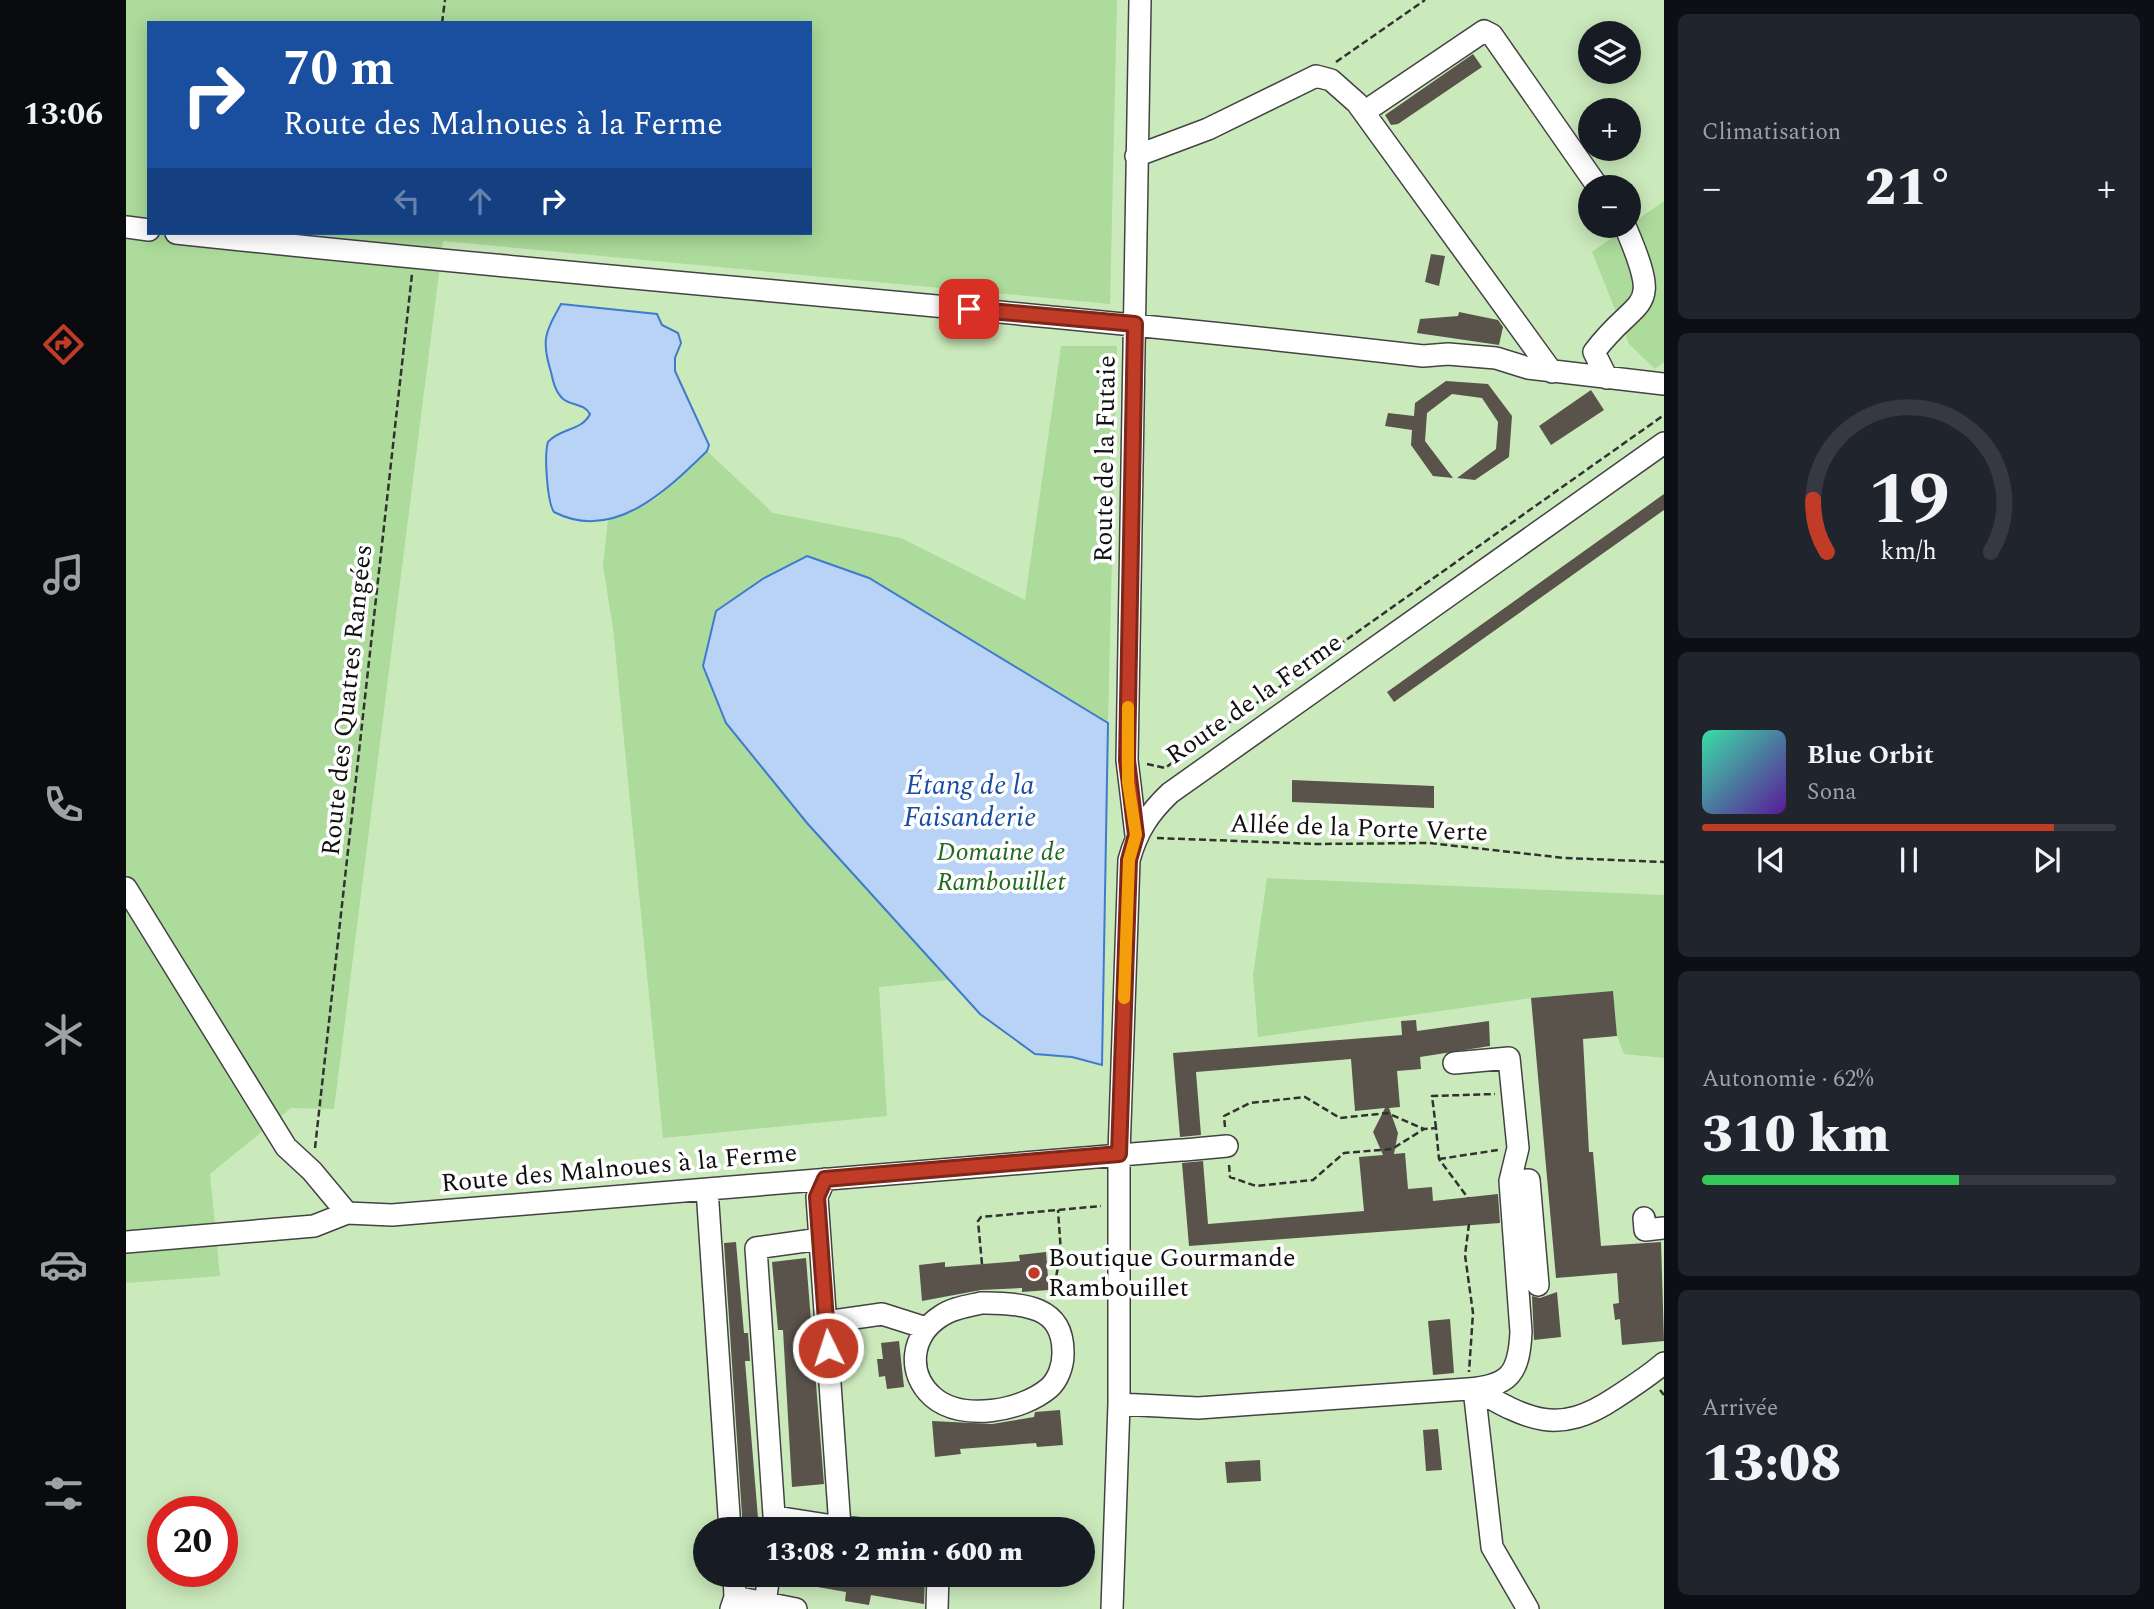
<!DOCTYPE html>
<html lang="fr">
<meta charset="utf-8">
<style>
:root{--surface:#171b24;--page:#20242c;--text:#f1f3f6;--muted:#9ea1a6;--line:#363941;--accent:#c13c27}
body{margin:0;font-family:Spectral,serif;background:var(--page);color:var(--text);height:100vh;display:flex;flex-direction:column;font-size:26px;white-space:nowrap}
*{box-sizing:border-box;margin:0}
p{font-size:23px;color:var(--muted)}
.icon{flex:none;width:38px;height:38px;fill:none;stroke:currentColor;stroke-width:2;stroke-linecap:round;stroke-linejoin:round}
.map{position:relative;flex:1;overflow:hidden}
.side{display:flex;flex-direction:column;gap:14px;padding:14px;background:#0d0f14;width:490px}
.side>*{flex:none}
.guide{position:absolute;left:21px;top:21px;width:665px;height:214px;border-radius:0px;box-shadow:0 4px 18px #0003;background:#1a4fa0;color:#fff;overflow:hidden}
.buttons{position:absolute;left:1452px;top:21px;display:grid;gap:14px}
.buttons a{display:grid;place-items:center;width:63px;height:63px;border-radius:50%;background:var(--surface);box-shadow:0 4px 18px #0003;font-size:35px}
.speed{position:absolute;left:21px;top:1496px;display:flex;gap:14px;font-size:35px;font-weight:700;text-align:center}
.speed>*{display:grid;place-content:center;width:91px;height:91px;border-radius:50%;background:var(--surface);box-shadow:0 4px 18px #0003;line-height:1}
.speed .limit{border:10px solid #d22;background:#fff;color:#111}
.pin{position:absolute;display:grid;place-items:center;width:60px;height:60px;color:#fff;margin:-30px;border-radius:14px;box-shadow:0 4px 10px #0006}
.me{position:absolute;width:77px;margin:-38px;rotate:356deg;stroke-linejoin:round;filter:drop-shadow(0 0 5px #0008)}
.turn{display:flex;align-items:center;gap:24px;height:147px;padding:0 21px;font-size:32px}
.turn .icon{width:91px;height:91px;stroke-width:2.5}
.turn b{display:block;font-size:49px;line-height:60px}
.lanes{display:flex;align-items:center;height:66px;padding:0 21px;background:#0003;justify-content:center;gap:35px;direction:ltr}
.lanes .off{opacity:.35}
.big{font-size:52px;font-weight:800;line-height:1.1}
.side .widget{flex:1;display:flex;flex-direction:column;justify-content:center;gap:10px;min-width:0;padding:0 24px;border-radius:10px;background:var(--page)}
.side .dial{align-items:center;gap:0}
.dial svg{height:182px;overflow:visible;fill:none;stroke:var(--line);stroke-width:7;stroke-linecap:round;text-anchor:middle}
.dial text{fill:var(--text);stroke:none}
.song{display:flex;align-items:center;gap:21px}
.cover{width:84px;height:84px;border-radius:10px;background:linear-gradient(135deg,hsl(160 70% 55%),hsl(270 70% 35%))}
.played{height:7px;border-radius:4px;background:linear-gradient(90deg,var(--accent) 85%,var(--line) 85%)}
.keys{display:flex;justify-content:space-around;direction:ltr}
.heat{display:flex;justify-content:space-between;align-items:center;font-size:38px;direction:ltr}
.charge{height:10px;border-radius:5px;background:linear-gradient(90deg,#34c759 62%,var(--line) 0)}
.trip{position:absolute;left:567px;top:1517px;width:402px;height:70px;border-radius:35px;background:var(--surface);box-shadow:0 4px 18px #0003;font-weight:800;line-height:70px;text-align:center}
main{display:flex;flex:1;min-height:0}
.tab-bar{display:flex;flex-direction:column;width:126px;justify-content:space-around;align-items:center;background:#090b0e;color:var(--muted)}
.tab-bar .icon{width:49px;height:49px}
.tab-bar .active{color:var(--accent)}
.tab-bar b{font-size:32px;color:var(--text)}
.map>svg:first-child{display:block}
.green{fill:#cbeabc;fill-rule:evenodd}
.forest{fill:#acdb9b;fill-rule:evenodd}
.water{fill:#b8d3f6;stroke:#3f7acd;stroke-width:2}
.building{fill:#59534c}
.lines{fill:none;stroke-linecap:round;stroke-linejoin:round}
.minor-casing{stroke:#434343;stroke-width:24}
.path{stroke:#323232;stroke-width:2.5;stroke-dasharray:7 3.5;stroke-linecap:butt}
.minor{stroke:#fff;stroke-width:21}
.route-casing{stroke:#7d2719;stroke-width:18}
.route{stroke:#c13c27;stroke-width:12}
.slow{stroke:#f59e0b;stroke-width:12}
.poi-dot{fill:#c13c27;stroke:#fff;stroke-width:2.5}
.labels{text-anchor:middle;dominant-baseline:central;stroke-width:7;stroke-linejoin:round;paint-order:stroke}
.street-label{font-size:26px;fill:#101010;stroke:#fff}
.park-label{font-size:26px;font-style:italic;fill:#21691f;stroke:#fff}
.poi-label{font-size:26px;fill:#101010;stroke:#fff;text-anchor:start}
.water-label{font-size:28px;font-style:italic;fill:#184da3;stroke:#fff}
</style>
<main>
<nav class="tab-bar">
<b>13:06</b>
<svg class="icon active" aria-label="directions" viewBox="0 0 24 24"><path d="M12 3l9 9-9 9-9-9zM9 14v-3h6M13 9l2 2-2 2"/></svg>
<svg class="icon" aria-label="music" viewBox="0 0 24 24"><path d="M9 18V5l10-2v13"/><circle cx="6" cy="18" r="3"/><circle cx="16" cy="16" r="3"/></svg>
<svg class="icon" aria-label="phone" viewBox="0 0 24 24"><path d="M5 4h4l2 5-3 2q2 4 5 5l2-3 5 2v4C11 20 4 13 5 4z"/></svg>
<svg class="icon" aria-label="climate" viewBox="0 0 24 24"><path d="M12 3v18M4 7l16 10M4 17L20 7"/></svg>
<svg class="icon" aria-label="car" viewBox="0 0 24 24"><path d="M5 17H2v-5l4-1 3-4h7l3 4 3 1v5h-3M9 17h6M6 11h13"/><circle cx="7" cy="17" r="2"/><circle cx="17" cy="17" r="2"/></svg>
<svg class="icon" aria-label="filters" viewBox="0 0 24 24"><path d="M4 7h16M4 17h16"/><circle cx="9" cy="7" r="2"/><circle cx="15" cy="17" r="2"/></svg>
</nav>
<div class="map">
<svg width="1538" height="1609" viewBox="0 0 1538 1609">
<rect width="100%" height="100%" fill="#fffff3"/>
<!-- green -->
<path class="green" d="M 0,0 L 1538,0 L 1538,1609 L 0,1609 ZM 23,23 L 684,23 L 684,233 L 23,233 ZM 1465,33 L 1503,33 L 1503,72 L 1465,72 ZM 1465,110 L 1503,110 L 1503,149 L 1465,149 ZM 1465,187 L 1503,187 L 1503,226 L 1465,226 ZM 37,1512 L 96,1512 L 96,1572 L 37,1572 ZM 579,1530 L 957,1530 L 957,1575 L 579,1575 Z"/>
<!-- forest -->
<path class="forest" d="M 0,0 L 991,0 L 984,304 L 317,241 L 208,1109 L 165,1108 L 84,1174 L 94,1276 L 0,1283 ZM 23,23 L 684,23 L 684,233 L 23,233 Z
M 1538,201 L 1538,362 L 1529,369 L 1503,344 L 1466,252 Z
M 935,346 L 991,346 L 982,723 L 681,556 L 638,578 L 590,612 L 810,967 L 823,980 L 753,987 L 761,1116 L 537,1138 L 487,628 L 477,566 L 482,520 L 531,498 L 581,451 L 647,513 L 775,538 L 899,600 Z
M 1141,878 L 1538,895 L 1538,1058 L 1498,1054 L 1491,1036 L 1487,991 L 1405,998 L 1132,1037 L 1127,975 Z"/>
<!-- water -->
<path class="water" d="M 435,304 L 531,314 L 536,325 L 552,333 L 555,343 L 549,358 L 549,371 L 583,445 L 581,451 C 542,489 488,543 428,512 C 421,502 418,454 422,442 C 434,428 456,431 464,414 C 458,403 444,406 436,398 C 429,391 427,381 425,372 C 415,340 419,333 435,304 Z
M 681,556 L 743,578 L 982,723 L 976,1065 L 946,1057 L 909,1054 L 854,1014 L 681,823 L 600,723 L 577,666 L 590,611 L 638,578 Z"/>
<!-- building -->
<path class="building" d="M 1347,54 L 1356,67 L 1272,124 L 1265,125 L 1259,115 Z
M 1305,254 L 1319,256 L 1313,286 L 1299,282 Z
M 1333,312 L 1372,320 L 1377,327 L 1373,345 L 1291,333 L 1294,319 L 1332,316 Z
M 1320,381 L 1362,384 L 1386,416 L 1383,457 L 1349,480 L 1331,478 L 1370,449 L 1372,422 L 1356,398 L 1326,394 L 1301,413 L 1299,441 L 1327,478 L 1307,476 L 1285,445 L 1286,430 L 1259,426 L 1262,413 L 1288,416 L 1289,403 Z
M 1465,390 L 1478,410 L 1425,445 L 1413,426 Z
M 1538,494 L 1538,510 L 1268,702 L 1261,692 Z
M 1166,780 L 1308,786 L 1308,808 L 1166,802 Z
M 1487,991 L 1491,1036 L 1457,1039 L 1463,1152 L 1467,1152 L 1475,1246 L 1535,1242 L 1538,1341 L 1496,1345 L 1494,1319 L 1489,1320 L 1487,1304 L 1493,1303 L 1491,1273 L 1430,1278 L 1405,998 Z
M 1290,1020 L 1291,1031 L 1363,1021 L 1364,1046 L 1294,1057 L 1295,1069 L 1271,1071 L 1274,1107 L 1263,1108 L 1272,1133 L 1268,1154 L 1279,1153 L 1282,1189 L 1306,1187 L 1307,1201 L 1372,1194 L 1374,1223 L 1063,1246 L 1056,1163 L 1077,1161 L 1082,1224 L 1238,1211 L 1233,1157 L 1257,1155 L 1247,1132 L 1259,1108 L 1229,1111 L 1225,1059 L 1070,1072 L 1075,1135 L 1054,1137 L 1047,1053 L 1276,1035 L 1275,1021 Z
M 610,1242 L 618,1333 L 622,1333 L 624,1361 L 619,1361 L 633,1530 L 617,1530 L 598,1243 Z
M 920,1252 L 923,1290 L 896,1292 L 896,1288 L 855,1290 L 796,1301 L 793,1265 L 819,1262 L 819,1267 L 894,1261 L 893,1255 Z
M 680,1258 L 698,1484 L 666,1487 L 657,1330 L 652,1330 L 646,1262 Z
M 1431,1292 L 1435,1337 L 1408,1340 L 1406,1296 L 1414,1298 Z
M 1324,1319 L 1328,1373 L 1307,1375 L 1302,1321 Z
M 773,1341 L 778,1387 L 761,1389 L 759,1376 L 753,1377 L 751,1359 L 757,1359 L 755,1343 Z
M 934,1410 L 937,1445 L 911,1447 L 910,1443 L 834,1449 L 835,1454 L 809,1457 L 806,1421 L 866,1424 L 908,1417 L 909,1412 Z
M 1312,1429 L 1316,1470 L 1300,1471 L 1297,1430 Z
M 1134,1460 L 1135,1481 L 1101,1483 L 1099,1462 Z
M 664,1575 L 799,1575 L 798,1604 L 745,1595 L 743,1605 L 719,1601 L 720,1592 L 663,1582 Z"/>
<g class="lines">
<defs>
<path id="minor" d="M 1238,112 L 1358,31 L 1366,35 L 1472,187
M 1010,156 L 1082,129 L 1190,76 L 1205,80 L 1231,103 L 1426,372
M 0,227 L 23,230
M 50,233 C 466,278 882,308 1297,356 L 1322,354 L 1370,358 L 1402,368 L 1538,384
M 1481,378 L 1468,352 C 1513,292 1538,317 1499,226
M 1010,835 L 1001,760 L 1014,0
M 0,888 L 160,1147 L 186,1171 L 221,1213
M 1058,1150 L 1101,1146
M 699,1179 L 691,1197 L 714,1527 L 744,1530
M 1384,1181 L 1403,1180 L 1412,1285
M 581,1189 L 604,1530
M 1518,1218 L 1519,1230 L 1538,1228
M 0,1242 L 188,1226 L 221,1213 L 266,1215 L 1055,1150
M 855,1303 C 894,1304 938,1303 937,1354 C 937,1366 932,1380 923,1388 C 896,1411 836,1422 807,1397 C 780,1373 785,1335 815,1316 C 826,1308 842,1306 855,1303 Z
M 700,1322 L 756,1314 L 800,1328
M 1348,1389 L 1366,1547 L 1402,1609
M 1348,1389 C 1403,1420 1432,1436 1489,1398 C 1506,1387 1523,1376 1538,1363
M 993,1404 L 1072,1408 L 1342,1389 C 1384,1386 1393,1373 1395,1332 L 1384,1181 L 1392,1148 L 1383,1058 L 1328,1063
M 650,1517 L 714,1527
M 649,1530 L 630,1248 L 694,1239
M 609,1597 L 670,1609
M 639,1603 L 643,1575
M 605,1609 L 609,1597 L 608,1575
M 811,1609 L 812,1575
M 986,1609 L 993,1404 L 993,1154 L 1003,860 C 1011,831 1023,813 1044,793 L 1538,443"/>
</defs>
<!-- minor casing -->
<use href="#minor" class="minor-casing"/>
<!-- path -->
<path class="path" d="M 316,23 L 319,0
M 1210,62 L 1299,0
M 1021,764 L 1039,768 L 1538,415
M 1031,838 L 1191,844 L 1303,843 L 1439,858 L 1538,862
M 1099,1127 L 1098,1116 L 1124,1103 L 1179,1097 L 1214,1118 L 1261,1113 L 1298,1129
M 1310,1128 L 1306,1096 L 1369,1094
M 189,1148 L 286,274
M 1313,1159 L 1372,1150
M 1103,1165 L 1104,1177 L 1130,1186 L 1187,1180 L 1218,1153 L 1266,1149 L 1298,1129 L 1310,1128 L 1313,1159 L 1342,1198
M 1343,1224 L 1339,1255 L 1347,1313 L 1343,1372
M 856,1264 L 852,1221 L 855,1217 L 975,1206
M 926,1296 L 935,1253 L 932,1210
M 1534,1390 L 1538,1395"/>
<!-- minor -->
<use href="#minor" class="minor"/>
</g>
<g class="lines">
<defs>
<path id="route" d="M 702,1348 L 691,1197 L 699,1179 L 993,1154 L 1003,860 L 1010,835 L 1001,760 L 1009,324 L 843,309"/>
</defs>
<!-- route casing -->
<use href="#route" class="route-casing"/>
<!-- route -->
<use href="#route" class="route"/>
<!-- slow -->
<path class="slow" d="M 998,998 L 1003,860 L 1010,835 L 1002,782 L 1002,707"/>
</g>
<!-- markers -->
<circle class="poi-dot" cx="908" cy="1273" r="7"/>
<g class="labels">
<!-- street labels -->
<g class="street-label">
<text transform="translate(979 459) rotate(-89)">Route de la Futaie</text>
<text transform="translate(1128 699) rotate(-35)">Route de la Ferme</text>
<text transform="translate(221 700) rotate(-84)">Route des Quatres Rangées</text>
<text transform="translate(1233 828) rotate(2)">Allée de la Porte Verte</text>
<text transform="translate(493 1168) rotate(-5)">Route des Malnoues à la Ferme</text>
</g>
<!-- park labels -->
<g class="park-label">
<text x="875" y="852">Domaine de<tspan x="875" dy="30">Rambouillet</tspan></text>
</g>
<!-- poi labels -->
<g class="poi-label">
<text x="922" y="1258">Boutique Gourmande<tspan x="922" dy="30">Rambouillet</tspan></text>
</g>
<!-- water labels -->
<g class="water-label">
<text x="844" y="785">Étang de la<tspan x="844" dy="32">Faisanderie</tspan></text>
</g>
</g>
</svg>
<div class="buttons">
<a><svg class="icon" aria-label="layers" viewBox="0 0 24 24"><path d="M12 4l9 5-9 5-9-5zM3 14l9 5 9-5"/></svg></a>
<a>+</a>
<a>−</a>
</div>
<div class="speed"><div class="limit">20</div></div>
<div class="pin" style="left:843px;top:309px;background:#d93025"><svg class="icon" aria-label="arrive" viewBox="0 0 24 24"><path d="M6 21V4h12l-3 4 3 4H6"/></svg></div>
<svg class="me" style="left:702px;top:1348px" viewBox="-20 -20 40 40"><circle r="17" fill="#c13c27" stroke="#fff" stroke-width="3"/><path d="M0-11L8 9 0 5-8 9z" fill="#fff"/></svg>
<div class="trip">13:08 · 2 min · 600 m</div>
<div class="guide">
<div class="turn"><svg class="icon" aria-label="right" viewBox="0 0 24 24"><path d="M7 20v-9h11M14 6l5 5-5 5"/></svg><div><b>70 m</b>Route des Malnoues à la Ferme</div></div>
<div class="lanes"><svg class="icon off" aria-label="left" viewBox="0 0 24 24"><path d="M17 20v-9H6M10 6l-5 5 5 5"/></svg><svg class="icon off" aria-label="ahead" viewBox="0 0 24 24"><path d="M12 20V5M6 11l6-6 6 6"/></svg><svg class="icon" aria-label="right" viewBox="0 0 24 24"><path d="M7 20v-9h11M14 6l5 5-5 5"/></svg></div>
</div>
</div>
<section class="side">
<div class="widget"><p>Climatisation</p>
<div class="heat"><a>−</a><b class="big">21°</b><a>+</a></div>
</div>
<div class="widget dial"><svg viewBox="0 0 100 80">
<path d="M14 69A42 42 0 1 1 86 69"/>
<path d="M14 69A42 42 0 0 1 8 46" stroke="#c13c27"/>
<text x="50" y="56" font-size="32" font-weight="700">19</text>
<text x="50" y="72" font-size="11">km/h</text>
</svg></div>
<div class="widget">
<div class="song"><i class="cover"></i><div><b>Blue Orbit</b><p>Sona</p></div></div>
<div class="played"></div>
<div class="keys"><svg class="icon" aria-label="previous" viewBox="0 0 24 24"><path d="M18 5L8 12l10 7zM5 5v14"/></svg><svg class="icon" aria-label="pause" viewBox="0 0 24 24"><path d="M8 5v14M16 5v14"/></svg><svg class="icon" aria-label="next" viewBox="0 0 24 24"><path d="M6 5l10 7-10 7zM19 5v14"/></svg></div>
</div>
<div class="widget"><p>Autonomie · 62%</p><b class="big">310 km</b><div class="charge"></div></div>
<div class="widget"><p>Arrivée</p><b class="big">13:08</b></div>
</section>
</main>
